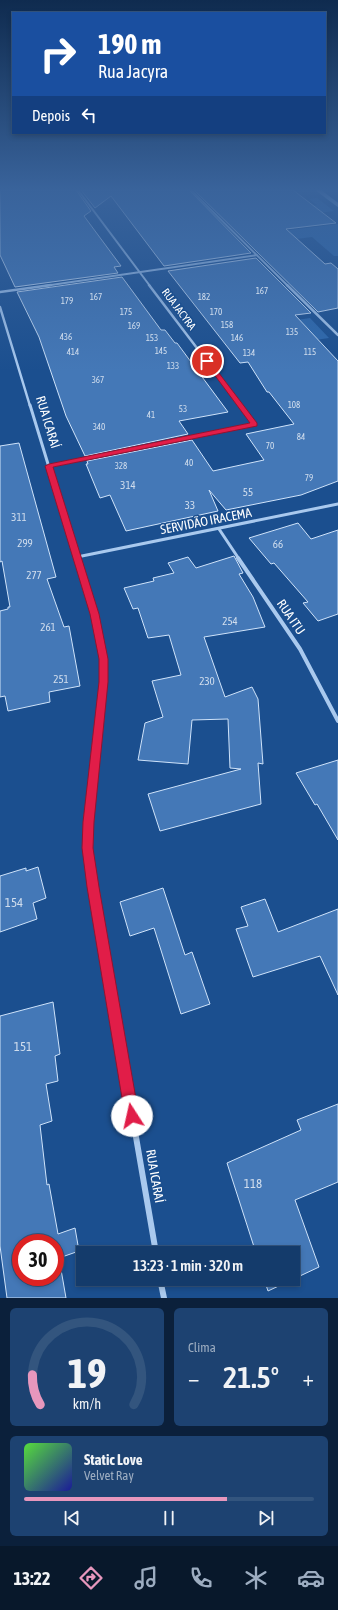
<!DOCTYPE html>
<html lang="pt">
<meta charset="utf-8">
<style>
:root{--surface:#143b6b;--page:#1d4271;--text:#f1f3f6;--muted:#9dadc1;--line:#33557e;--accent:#e797bd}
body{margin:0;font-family:"Asap Condensed",sans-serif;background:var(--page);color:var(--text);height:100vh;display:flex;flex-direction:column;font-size:15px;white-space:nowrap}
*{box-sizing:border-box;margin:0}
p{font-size:13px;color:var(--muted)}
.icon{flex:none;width:22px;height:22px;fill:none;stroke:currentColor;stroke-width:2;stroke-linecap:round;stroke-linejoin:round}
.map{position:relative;height:1298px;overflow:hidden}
.side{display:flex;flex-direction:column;gap:10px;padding:10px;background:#0b203b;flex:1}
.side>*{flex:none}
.banner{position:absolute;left:12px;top:12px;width:314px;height:122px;border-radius:0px;box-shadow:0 2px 6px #0003,0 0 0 1px var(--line);background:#1a4fa0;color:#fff;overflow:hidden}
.speed{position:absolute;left:12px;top:1234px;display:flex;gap:8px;font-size:20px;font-weight:700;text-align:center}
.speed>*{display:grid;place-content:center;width:52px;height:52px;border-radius:50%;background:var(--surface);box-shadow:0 2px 6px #0003,0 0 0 1px var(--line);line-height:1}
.speed .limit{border:6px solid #d22;background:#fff;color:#111}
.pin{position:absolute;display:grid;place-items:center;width:34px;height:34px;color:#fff;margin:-17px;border:2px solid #fff;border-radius:50%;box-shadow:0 1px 4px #0007}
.me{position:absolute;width:44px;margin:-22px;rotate:350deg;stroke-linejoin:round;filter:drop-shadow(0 0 3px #0008)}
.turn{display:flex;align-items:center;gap:14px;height:84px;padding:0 20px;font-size:18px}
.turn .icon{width:52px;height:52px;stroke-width:2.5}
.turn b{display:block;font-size:28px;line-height:34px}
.then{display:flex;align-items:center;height:38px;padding:0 20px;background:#0003;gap:8px;font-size:15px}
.big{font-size:30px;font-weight:600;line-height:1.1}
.side .tile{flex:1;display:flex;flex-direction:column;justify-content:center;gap:6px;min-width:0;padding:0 14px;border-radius:6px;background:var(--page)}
.side .dial{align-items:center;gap:0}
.dial svg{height:104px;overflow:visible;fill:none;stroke:var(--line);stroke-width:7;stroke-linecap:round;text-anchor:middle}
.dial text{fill:var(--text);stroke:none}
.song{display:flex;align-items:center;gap:12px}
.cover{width:48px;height:48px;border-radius:6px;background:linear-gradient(135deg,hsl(110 70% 55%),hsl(240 70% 35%))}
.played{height:4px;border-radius:2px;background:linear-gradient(90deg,var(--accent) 70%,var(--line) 70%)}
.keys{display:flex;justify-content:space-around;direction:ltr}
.heat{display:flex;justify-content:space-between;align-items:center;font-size:22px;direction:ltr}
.side .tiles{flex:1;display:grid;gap:10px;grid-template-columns:1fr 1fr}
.tile:last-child{grid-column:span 2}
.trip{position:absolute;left:76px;top:1246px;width:224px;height:40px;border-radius:0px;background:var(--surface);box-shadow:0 2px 6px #0003,0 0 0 1px var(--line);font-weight:600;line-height:40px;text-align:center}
.dock{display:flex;height:64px;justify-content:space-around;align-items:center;background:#08182b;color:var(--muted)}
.dock .icon{width:28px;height:28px}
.dock .active{color:var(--accent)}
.dock b{font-size:18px;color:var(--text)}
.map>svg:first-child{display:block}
.green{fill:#2e69ad}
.building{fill:#4478b7;stroke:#cfe3fa;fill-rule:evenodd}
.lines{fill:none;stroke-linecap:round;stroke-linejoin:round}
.minor-far5{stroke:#a9c9ee;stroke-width:2}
.minor-far4{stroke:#a9c9ee;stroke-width:2.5}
.minor-far3{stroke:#a9c9ee;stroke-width:3}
.minor-far2{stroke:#a9c9ee;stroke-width:4}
.minor-far1{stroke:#a9c9ee;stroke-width:5}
.minor{stroke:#a9c9ee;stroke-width:6}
.tertiary{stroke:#a9c9ee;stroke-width:3.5}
.route{fill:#e11d48;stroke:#92132f}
.labels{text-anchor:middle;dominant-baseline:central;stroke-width:3;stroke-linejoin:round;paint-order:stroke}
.far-number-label{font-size:9px;fill:#d0dded}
.far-street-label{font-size:11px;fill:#fff;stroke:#1b4f8f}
.number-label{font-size:11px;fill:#d0dded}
.street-label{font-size:13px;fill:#fff;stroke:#1b4f8f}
.near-number-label{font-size:13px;fill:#d0dded}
</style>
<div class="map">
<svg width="338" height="1298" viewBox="0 0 338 1298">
<rect width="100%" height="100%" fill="#1b4f8f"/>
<!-- green -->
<path class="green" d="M 317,198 L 334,211 L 311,214 L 303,207 L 317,205 L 309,199 Z
M 338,224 L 338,256 L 334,256 L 312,237 L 258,244 L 249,235 Z
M 310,318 L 329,338 L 274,346 L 257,326 Z"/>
<!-- building -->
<path class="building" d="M 0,190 L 76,190 L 91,211 L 84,216 L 121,266 L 114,267 L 118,273 L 15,287 L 0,255 Z
M 81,190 L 189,190 L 251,253 L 164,266 L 111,196 L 95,208 Z
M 194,190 L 293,190 L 336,223 L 286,229 L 325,264 L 331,263 L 338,269 L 338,308 L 318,312 Z
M 256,258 L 311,313 L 295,315 L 338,361 L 338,481 L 301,495 L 226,510 L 209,490 L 218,511 L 126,531 L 110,495 L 100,498 L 86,464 L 88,464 L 87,461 L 192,440 L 213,471 L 264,460 L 246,434 L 294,424 L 269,392 L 267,392 L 248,362 L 240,363 L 168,271 Z
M 122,277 L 161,330 L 165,330 L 175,343 L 177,343 L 228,412 L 179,421 L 188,434 L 85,456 L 66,416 L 39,337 L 17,292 Z
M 19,443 L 56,577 L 47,579 L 64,627 L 69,626 L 80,686 L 49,692 L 50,702 L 8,711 L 5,696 L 0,697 L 0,611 L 8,609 L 8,607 L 10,607 L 2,561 L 0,562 L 0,446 Z
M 298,523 L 311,539 L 338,530 L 338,614 L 318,621 L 303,603 L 308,602 L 274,563 L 271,564 L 249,538 Z
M 234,556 L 243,573 L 239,574 L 253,597 L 265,627 L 204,637 L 225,697 L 252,687 L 258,699 L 263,764 L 258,763 L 261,804 L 160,831 L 148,794 L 241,769 L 230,768 L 228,719 L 192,720 L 188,764 L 138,760 L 145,723 L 163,717 L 152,681 L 181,675 L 169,635 L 148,638 L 138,608 L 133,609 L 124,588 L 154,581 L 153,578 L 174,573 L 168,563 L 188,557 L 196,568 Z
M 338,760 L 338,840 L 317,804 L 315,805 L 296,773 Z
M 38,867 L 46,898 L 33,903 L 37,919 L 0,932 L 0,876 L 26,868 L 26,871 Z
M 163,888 L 185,955 L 192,952 L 210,1004 L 181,1014 L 154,928 L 130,936 L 120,902 Z
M 265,899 L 278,932 L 338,909 L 338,995 L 320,956 L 253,977 L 236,929 L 248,926 L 241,907 Z
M 53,1002 L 60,1054 L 55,1056 L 58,1081 L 46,1084 L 52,1121 L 40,1125 L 47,1185 L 49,1184 L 58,1234 L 75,1228 L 79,1251 L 59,1258 L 66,1298 L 7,1298 L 0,1246 L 0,1016 ZM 21,1243 L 55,1243 L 55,1277 L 21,1277 Z
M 338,1104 L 338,1182 L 295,1200 L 319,1267 L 268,1291 L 264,1279 L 293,1279 L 293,1253 L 256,1253 L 227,1163 L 301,1130 L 297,1120 Z"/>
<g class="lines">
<!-- minor-far5 -->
<path class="minor-far5" d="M 78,190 L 150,286
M 191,190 L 288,286
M 44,286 L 257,255"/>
<!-- minor-far4 -->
<path class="minor-far4" d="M 149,285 L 241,406
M 287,285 L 338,335
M 0,292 L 51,285
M 0,307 L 30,406"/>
<!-- minor-far3 -->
<path class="minor-far3" d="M 30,405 L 77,559
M 49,466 L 254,424 L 240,405
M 219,529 L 239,559
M 77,557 L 338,504"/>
<!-- minor-far2 -->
<path class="minor-far2" d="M 77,558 C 89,598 106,641 104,683 C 103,706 99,728 96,751
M 238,558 L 300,649 L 338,721"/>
<!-- minor-far1 -->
<path class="minor-far1" d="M 96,750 L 88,822 L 88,848 L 93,887 L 111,993"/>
<!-- minor -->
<path class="minor" d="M 111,992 L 156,1253
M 160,1279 L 164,1298"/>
<!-- tertiary -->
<path class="tertiary" d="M 318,190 L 338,205"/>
</g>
<!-- sky -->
<linearGradient id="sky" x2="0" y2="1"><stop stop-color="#0f2b4f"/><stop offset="0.51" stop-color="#39639b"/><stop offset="1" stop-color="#39639b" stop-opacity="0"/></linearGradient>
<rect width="338" height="371" fill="url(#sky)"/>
<!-- route -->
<path class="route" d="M 205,360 L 209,360 L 257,423 L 257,426 L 53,467 L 99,614 L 108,659 L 108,682 L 94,822 L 93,848 L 99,887 L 139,1116 L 137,1121 L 132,1123 L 127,1121 L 125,1116 L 87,887 L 82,848 L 83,822 L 99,682 L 99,659 L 90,614 L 45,466 L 49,464 L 250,423 L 205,362 Z"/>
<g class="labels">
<!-- far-number labels -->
<g class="far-number-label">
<text x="262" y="291">167</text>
<text x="96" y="297">167</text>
<text x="204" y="297">182</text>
<text x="67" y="301">179</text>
<text x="126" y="312">175</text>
<text x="216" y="312">170</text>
<text x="227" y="325">158</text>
<text x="134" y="326">169</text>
<text x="292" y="332">135</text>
<text x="66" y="337">436</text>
<text x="152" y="338">153</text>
<text x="237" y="338">146</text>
<text x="161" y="351">145</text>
<text x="73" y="352">414</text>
<text x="310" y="352">115</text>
<text x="249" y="353">134</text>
<text x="173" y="366">133</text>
<text x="98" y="380">367</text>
<text x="294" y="405">108</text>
<text x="183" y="409">53</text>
<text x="151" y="415">41</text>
<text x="99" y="427">340</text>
<text x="301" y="437">84</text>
<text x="270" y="446">70</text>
<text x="189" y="463">40</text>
<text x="121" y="466">328</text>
<text x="309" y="478">79</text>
</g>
<!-- far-street labels -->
<g class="far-street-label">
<text transform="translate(179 309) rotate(53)">RUA JACYRA</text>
</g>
<!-- number labels -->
<g class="number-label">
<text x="128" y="485">314</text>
<text x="248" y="492">55</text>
<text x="190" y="505">33</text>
<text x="19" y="517">311</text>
<text x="25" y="543">299</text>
<text x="278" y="544">66</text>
<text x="34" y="575">277</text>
<text x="230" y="621">254</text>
<text x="48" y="627">261</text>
<text x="61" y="679">251</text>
<text x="207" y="681">230</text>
</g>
<!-- street labels -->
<g class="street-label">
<text transform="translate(48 422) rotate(73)">RUA ICARAÍ</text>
<text transform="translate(206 521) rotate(-11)">SERVIDÃO IRACEMA</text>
<text transform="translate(291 617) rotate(56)">RUA ITU</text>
<text transform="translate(155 1176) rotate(80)">RUA ICARAÍ</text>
</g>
<!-- near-number labels -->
<g class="near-number-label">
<text x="14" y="902">154</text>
<text x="23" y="1046">151</text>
<text x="253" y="1183">118</text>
</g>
</g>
</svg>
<div class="speed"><div class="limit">30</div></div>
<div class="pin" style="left:207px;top:361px;background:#d93025"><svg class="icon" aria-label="arrive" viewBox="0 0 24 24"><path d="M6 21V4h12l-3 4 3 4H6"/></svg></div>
<svg class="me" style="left:132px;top:1116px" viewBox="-20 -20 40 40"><circle r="19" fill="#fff"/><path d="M0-13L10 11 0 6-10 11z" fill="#e11d48"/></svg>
<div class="trip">13:23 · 1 min · 320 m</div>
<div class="banner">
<div class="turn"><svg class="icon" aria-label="right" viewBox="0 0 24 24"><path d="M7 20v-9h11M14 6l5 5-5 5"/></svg><div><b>190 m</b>Rua Jacyra</div></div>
<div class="then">Depois<svg class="icon" aria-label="left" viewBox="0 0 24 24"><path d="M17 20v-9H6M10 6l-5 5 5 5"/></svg></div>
</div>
</div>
<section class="side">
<div class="tiles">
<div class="tile dial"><svg viewBox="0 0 100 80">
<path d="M14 69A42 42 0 1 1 86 69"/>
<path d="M14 69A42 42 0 0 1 8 46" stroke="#e797bd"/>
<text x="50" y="56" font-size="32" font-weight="700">19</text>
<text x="50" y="72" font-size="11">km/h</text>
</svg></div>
<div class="tile"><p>Clima</p>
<div class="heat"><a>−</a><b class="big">21.5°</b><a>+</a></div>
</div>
<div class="tile">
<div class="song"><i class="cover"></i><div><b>Static Love</b><p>Velvet Ray</p></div></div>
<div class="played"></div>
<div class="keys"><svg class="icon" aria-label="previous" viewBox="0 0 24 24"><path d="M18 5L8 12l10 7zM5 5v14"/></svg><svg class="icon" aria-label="pause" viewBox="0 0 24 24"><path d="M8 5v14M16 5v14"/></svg><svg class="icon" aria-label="next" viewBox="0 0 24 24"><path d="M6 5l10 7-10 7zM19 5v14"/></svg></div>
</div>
</div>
</section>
<nav class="dock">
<b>13:22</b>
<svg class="icon active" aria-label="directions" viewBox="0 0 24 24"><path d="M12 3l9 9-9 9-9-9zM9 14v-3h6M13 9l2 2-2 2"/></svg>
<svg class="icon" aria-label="music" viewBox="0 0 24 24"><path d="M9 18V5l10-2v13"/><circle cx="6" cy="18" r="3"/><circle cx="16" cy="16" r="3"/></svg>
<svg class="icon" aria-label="phone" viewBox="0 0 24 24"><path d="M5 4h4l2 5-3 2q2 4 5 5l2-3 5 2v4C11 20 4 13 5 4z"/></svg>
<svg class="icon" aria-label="climate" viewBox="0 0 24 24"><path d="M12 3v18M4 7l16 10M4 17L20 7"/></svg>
<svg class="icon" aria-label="car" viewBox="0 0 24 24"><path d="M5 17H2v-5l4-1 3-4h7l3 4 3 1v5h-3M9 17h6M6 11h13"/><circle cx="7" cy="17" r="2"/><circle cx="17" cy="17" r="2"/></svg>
</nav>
